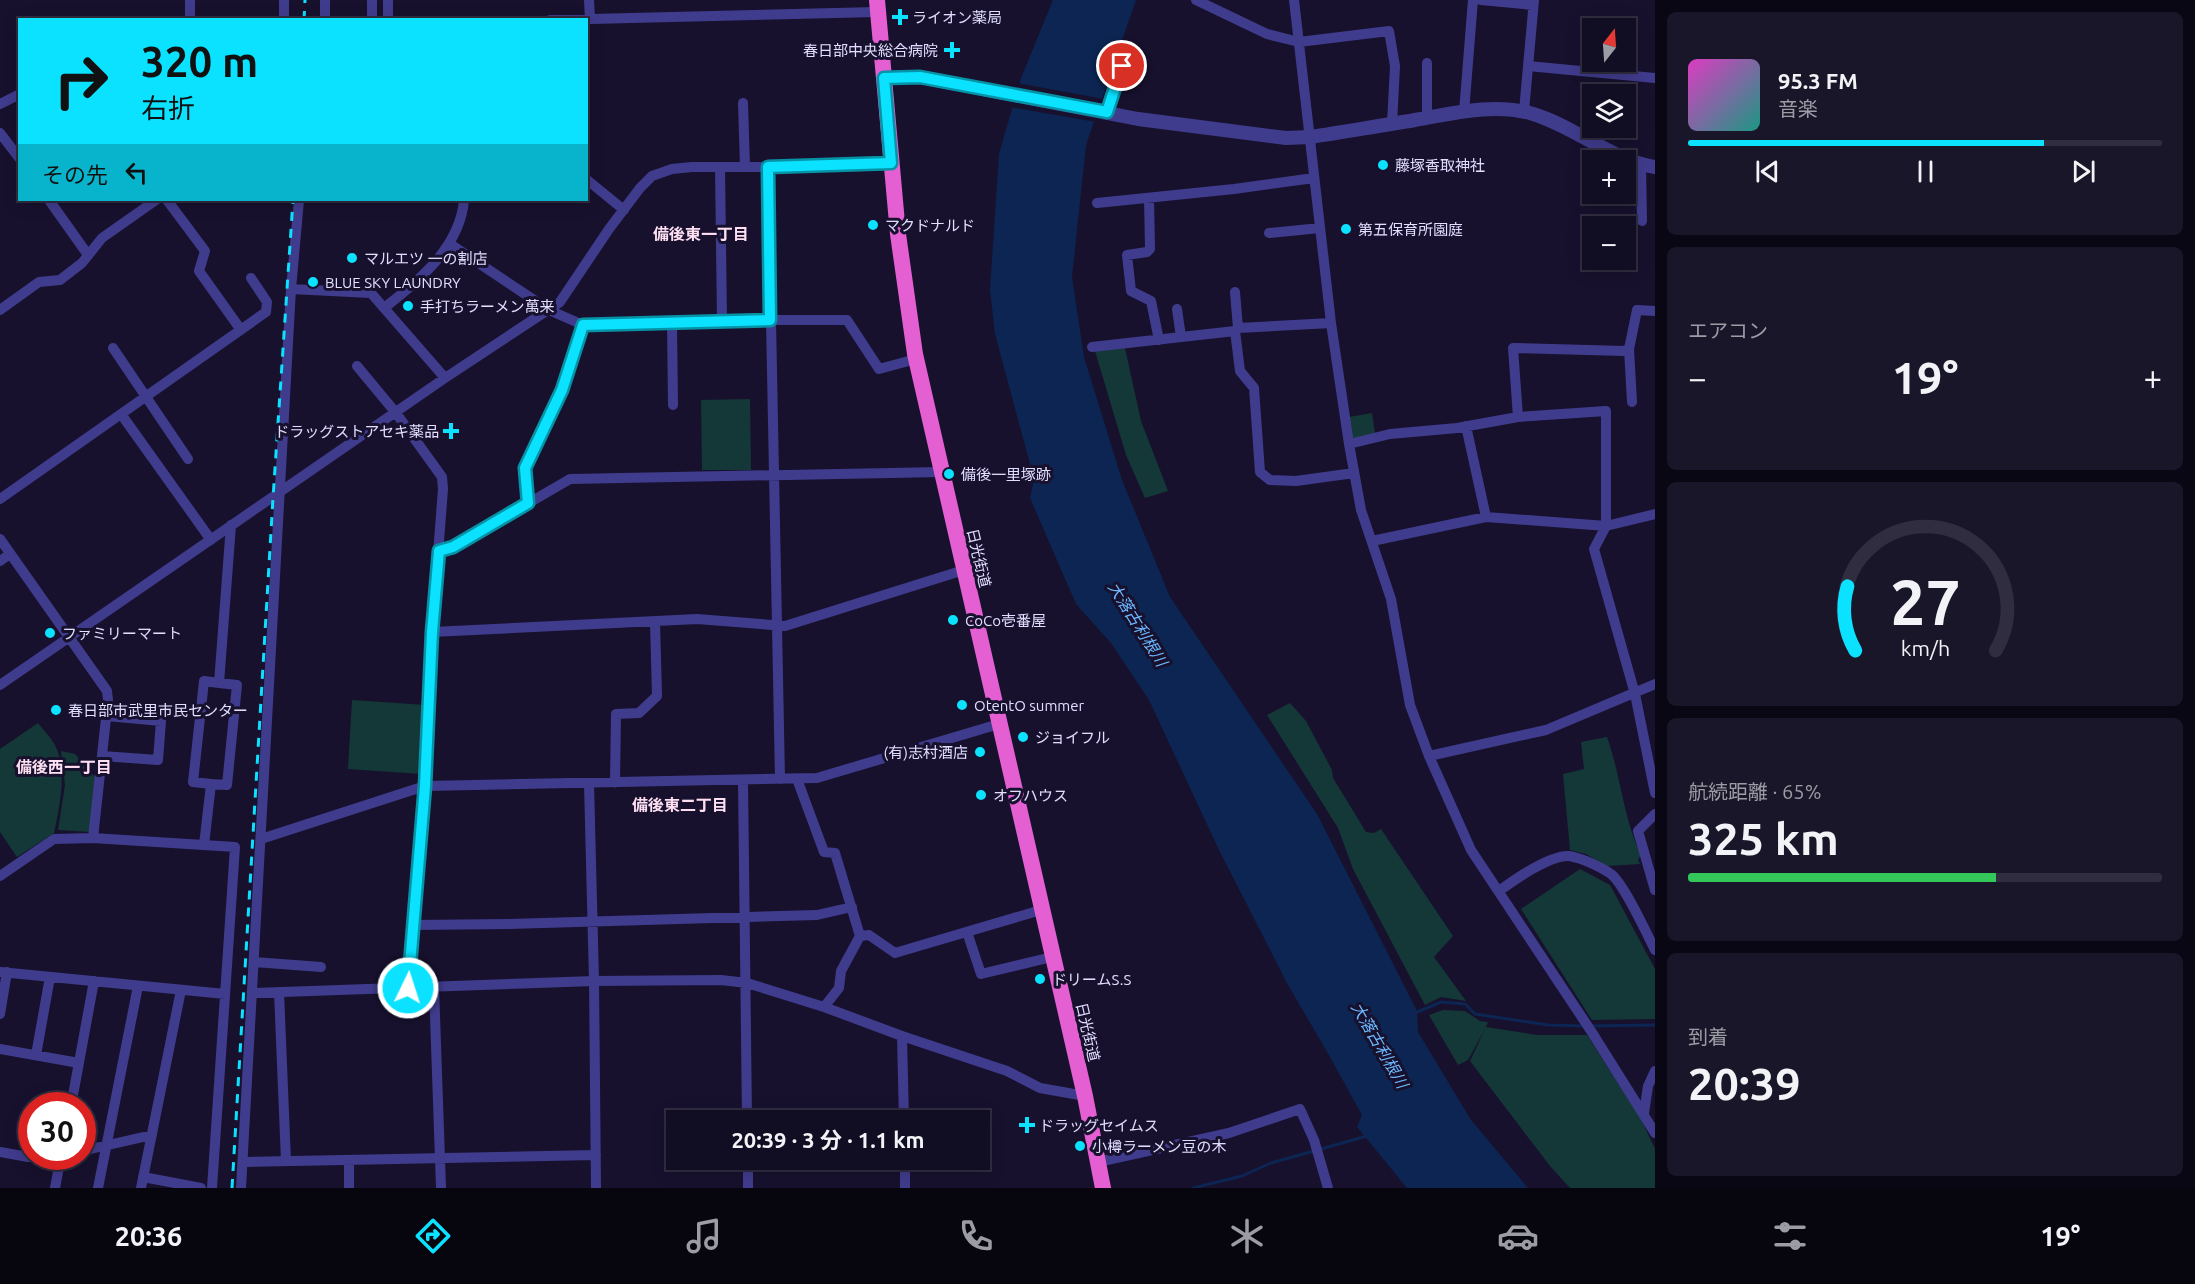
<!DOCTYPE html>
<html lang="ja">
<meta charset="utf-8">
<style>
:root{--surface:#110d22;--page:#1a162a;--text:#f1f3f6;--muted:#9c9ca5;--line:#302d40;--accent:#0ae2ff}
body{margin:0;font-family:Ubuntu,"Noto Sans JP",sans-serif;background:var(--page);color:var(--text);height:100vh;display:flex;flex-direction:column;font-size:22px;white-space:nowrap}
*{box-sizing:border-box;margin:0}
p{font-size:20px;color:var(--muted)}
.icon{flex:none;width:33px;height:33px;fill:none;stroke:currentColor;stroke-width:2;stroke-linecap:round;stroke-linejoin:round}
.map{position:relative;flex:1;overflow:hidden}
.panel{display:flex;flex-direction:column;gap:12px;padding:12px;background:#090713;width:540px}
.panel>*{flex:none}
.guide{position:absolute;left:18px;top:18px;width:570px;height:183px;border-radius:0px;box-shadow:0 3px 15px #0003,0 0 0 2px var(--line);background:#0ae2ff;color:#111;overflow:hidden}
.needle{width:39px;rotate:17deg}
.tools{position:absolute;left:1582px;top:18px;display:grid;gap:12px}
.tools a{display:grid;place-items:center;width:54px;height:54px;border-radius:0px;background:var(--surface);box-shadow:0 3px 15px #0003,0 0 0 2px var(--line);font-size:30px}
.speed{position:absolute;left:18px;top:1092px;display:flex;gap:12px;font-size:30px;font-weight:700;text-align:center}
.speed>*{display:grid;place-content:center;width:78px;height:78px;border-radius:50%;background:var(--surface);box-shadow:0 3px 15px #0003,0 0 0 2px var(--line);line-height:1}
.speed .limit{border:9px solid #d22;background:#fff;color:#111}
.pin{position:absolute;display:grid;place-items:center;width:51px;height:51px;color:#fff;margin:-26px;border:3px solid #fff;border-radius:50%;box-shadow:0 2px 6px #0007}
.me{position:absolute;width:66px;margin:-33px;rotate:4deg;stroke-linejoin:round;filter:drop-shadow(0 0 4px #0008)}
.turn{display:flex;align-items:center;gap:21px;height:126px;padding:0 24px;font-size:27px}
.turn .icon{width:78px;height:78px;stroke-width:2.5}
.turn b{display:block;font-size:42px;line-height:51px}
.then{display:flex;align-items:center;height:57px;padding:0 24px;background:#0003;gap:12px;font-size:22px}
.big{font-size:45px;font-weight:700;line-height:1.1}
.panel .card{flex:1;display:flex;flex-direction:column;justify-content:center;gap:9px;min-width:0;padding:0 21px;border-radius:9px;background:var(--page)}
.panel .dial{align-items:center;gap:0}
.dial svg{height:156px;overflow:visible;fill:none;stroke:var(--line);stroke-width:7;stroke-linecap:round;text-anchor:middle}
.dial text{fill:var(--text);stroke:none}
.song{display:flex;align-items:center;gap:18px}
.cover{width:72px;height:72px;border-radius:9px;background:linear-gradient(135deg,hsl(310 70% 55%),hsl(170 70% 35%))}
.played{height:6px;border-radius:3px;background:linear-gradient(90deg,var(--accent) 75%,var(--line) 75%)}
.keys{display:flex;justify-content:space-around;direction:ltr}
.heat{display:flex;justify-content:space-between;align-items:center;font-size:33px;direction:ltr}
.charge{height:9px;border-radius:4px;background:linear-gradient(90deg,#34c759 65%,var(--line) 0)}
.trip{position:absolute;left:666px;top:1110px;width:324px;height:60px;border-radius:0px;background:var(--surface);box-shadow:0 3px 15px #0003,0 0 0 2px var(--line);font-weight:700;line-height:60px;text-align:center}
.tab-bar{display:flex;height:96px;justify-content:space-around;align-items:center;background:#07050e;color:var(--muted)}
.tab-bar .icon{width:42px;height:42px}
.tab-bar .selected{color:var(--accent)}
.tab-bar b{font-size:27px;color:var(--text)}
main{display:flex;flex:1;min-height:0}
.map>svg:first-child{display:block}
.green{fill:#143837}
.water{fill:#0c2552}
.pier{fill:#17112e}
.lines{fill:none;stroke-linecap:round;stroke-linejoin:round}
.stream{stroke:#0c2552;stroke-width:3}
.minor{stroke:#403c8d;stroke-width:10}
.tertiary{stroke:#403c8d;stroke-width:14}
.trunk{stroke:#e45fd2;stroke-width:16}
.rail{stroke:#0ae2ff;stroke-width:3;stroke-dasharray:9 8;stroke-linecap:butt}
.route-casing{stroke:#0693a6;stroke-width:15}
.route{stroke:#0ae2ff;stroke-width:10}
.poi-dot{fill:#0ae2ff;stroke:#17112e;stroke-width:2}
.labels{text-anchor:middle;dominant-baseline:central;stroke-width:6;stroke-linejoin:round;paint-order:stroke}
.poi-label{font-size:15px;fill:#e2deff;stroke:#17112e;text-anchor:start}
.street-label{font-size:15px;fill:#e2deff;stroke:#17112e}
.neighbourhood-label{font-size:16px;font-weight:bold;fill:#ffe0f3;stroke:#17112e}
.water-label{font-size:16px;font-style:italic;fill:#6cb8ff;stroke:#17112e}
</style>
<main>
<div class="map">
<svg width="1655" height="1188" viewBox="0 0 1655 1188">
<rect width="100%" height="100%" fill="#17112e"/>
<!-- green -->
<path class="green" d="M 1125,348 L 1141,421 L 1168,491 L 1145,498 L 1126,455 L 1095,351 Z
M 750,399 L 751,470 L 702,470 L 701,400 Z
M 1372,413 L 1375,434 L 1355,439 L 1352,436 L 1349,417 Z
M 352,700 L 426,705 L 422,774 L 348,769 Z
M 1290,703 L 1306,721 L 1332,770 L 1333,778 L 1366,832 L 1374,833 L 1381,829 L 1453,936 L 1434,957 L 1466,1001 L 1441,997 L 1425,1005 L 1353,869 L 1338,828 L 1267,715 Z
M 38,723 C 44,731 54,740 57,750 C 67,772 59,810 54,833 L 17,857 L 0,832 L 0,749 Z
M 1607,737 C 1621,776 1623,818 1641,855 L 1638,860 L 1640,864 L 1607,866 L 1586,854 L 1570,850 L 1563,774 L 1584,769 L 1581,742 Z
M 61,751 L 75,754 L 96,778 L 90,832 L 58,830 L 65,785 Z
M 1580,869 L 1610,885 L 1655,969 L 1655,1019 L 1592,1020 L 1521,909 Z
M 1443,1010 L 1465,1011 L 1480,1021 L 1488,1022 L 1486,1027 L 1537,1035 L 1587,1035 L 1642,1121 L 1655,1149 L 1655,1188 L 1570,1188 L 1550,1166 L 1470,1061 L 1485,1029 L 1468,1060 L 1458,1065 L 1429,1015 Z"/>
<!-- water -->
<path class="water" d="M 1053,0 L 1136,0 L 1086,145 L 1072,277 L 1084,357 L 1122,480 L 1170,597 L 1317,814 L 1417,1011 L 1418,1032 L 1471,1120 L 1528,1188 L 1407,1188 L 1357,1127 L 1362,1115 L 1330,1057 L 1288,985 L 1218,848 L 1149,700 L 1111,643 L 1076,604 L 1030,498 L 1034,479 L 995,334 L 990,290 L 999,154 L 1021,78 Z"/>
<!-- pier -->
<path class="pier" d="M 1017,83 L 1104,99 L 1096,122 L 1010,107 Z"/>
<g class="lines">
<!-- stream -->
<path class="stream" d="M 1415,1013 L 1441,1002 L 1465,1004 L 1475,1014 L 1548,1025 L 1584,1026
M 1591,1026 L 1655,1025
M 1193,1188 L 1242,1176 L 1271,1163 L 1367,1136"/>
<!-- minor -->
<path class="minor" d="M 284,0 L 284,20
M 372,0 L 372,20
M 388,0 L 388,20
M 589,0 L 590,19
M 1196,0 L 1267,34 L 1299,42 L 1389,31 L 1395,66 L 1392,124
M 1294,0 L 1331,323 L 1349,444 L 1361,510 L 1391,599 L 1410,705 L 1429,756 L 1471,850 L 1591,1031 L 1655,1133
M 1481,0 L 1533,5
M 190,20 L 190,0
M 325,20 L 325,0
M 550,20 L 877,12
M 1427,63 L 1427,117
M 1528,66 L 1655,78
M 743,103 L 745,167
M 0,104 L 20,94
M 1524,111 L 1534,0
M 1107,112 L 1122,66
M 1464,112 L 1473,0
M 0,133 L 20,159
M 1641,165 L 1642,221
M 720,167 L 722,321
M 768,167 L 780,779
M 586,179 L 624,210
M 1149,198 L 1150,249 L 1147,252 L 1127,255 L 1131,291 L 1151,301 L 1159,340
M 49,200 L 88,255
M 167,200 L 205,251 L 199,271 L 241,330
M 1097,203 L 1234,189 L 1314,178
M 1269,233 L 1320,228
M 450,244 L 549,310 L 583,325 L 770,320 L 847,320 L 879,369 L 916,359
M 291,289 L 371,293 L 445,378
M 1235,292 L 1238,328
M 384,308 C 419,281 460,247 464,200
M 1177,309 L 1181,337
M 0,310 L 39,282 L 60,280 L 82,263 L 102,238 L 156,200
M 672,323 L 673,405
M 1235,331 L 1240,371 L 1254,388 L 1260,472 L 1270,480 L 1296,481 L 1354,473
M 1092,347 L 1235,331 L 1238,328 L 1331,323
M 113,348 L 188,459
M 1629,349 L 1632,402
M 357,366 L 396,413 L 442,477 L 443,489 L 432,632 L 425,786 L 408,988
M 121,414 L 211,540
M 1518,417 L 1513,348 L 1624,351 L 1629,349 L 1637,310 L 1655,311
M 1466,426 L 1486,517
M 1349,444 L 1390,434 L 1457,428 L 1518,417 L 1606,411 L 1606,526 L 1594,549 L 1635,694 L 1655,793
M 0,499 L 266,312 L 267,302 L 251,278
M 528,503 L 525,468 L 562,390 L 583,325
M 0,539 L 107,691 L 108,700 L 93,838
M 1372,541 L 1486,517 L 1606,526 L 1655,514
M 439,551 L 453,547 L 570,479 L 941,472
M 0,561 L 10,554
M 432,632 L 697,619 L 785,626 L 964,570
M 0,685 L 445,378 L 560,302 L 609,229 L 640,188 L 652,176 L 672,169 L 692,167 L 768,167 L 891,163
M 102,756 L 158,760 L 161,721 L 107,716
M 1429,756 L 1546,730 L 1655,684
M 797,779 L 824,852 L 835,853 L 860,936 L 841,971 L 839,988 L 824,1007
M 743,780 L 747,1120
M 589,783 L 594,981 L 596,1188
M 615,783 L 616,714 L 639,713 L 657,696 L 655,622
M 211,784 L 227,785 L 237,685 L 219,683
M 1655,814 L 1638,831 L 1655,890
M 261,839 L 425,786 L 817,778 L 999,724
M 204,845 L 211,784 L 193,782 L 204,681 L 219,683 L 231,525
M 0,876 L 54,839 L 93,838 L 235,847 L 212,1188
M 1499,891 C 1514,880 1550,855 1569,856 C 1582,858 1601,867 1611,874 C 1624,884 1647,934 1655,950
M 412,925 L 509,924 L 817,915 L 852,907
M 967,932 L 981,974 L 1052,957
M 860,936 L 869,935 L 895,953 L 1041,910
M 254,962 L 321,967
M 0,972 L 225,994
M 434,987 L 441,1188
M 279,992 L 286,1161
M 252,993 L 594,981 L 721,980 L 747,983 L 824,1007 L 902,1036 L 1007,1071 L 1040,1088 L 1085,1096
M 0,1014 L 7,972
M 902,1036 L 904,1120
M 0,1049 L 79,1063
M 36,1055 L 50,977
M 71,1106 L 94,981
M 1644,1113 L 1648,1086 L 1655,1071
M 82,1151 L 152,1135
M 0,1152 L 28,1157 L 54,1156
M 349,1160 L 349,1188
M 748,1160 L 748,1188
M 905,1160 L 905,1188
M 243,1162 L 596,1155
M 1098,1162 L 1229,1133 L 1300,1109 L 1314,1140 L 1328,1188
M 143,1177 L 201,1188
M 55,1188 L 61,1156
M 98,1188 L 138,986
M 141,1188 L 181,990
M 241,1188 L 291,289 L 299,200"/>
<!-- tertiary -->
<path class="tertiary" d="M 884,78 L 920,77 L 1138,119 L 1286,138 L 1310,137 C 1344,132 1377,126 1410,121 C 1450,114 1494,102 1533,114 C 1576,127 1611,160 1655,167"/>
<!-- trunk -->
<path class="trunk" d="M 877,0 L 898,234 L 915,354 L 1085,1096 L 1103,1188"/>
<!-- rail -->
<path class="rail" d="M 304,20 L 305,0
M 232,1188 L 273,498 L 293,200"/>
</g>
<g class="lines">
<defs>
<path id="route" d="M 408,988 L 425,786 L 432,632 L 439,551 L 453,547 L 528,503 L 525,468 L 562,390 L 583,325 L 770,320 L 768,167 L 891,163 L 884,78 L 920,77 L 1107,112 L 1122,66"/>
</defs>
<!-- route casing -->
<use href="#route" class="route-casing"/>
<!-- route -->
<use href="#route" class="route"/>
</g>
<!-- markers -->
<g class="poi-dot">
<path d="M897 8h6v6h6v6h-6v6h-6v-6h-6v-6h6z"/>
<path d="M949 41h6v6h6v6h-6v6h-6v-6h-6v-6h6z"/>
<circle cx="1383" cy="165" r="6"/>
<circle cx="873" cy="225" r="6"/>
<circle cx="1346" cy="229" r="6"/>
<circle cx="352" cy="258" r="6"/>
<circle cx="313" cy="282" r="6"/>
<circle cx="408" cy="306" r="6"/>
<path d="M448 422h6v6h6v6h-6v6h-6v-6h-6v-6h6z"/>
<circle cx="949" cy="474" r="6"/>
<circle cx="953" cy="620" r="6"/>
<circle cx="50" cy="633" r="6"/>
<circle cx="962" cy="705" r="6"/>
<circle cx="56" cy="710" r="6"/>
<circle cx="1023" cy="737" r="6"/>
<circle cx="980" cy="752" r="6"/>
<circle cx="981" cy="795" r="6"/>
<circle cx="1040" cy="979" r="6"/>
<path d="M1024 1116h6v6h6v6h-6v6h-6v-6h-6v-6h6z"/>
<circle cx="1080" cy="1146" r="6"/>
</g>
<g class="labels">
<!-- poi labels -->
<g class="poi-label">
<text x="912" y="17">ライオン薬局</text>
<text x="938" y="50" text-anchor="end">春日部中央総合病院</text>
<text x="1395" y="165">藤塚香取神社</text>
<text x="885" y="225">マクドナルド</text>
<text x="1358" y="229">第五保育所園庭</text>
<text x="364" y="258">マルエツ 一の割店</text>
<text x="325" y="282">BLUE SKY LAUNDRY</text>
<text x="420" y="306">手打ちラーメン萬来</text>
<text x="439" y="431" text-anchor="end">ドラッグストアセキ薬品</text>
<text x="961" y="474">備後一里塚跡</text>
<text x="965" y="620">CoCo壱番屋</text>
<text x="62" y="633">ファミリーマート</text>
<text x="974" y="705">OtentO summer</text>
<text x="68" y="710">春日部市武里市民センター</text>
<text x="1035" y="737">ジョイフル</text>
<text x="968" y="752" text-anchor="end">(有)志村酒店</text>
<text x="993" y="795">オフハウス</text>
<text x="1052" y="979">ドリームS.S</text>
<text x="1039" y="1125">ドラッグセイムス</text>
<text x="1092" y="1146">小樽ラーメン豆の木</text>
</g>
<!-- street labels -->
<g class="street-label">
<text transform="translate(979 558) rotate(77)">日光街道</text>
<text transform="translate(1088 1032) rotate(77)">日光街道</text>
</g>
<!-- neighbourhood labels -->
<g class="neighbourhood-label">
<text x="701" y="234">備後東一丁目</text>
<text x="64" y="767">備後西一丁目</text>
<text x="680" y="805">備後東二丁目</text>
</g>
<!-- water labels -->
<g class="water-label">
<text transform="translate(1138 624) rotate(58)">大落古利根川</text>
<text transform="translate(1380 1045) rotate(60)">大落古利根川</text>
</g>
</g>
</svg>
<div class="tools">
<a><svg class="needle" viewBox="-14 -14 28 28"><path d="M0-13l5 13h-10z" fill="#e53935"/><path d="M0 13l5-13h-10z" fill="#9c9ca5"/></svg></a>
<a><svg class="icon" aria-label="layers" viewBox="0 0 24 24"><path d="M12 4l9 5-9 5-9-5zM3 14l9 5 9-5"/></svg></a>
<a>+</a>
<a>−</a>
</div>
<div class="speed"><div class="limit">30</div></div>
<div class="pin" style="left:1122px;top:66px;background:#d93025"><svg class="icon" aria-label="arrive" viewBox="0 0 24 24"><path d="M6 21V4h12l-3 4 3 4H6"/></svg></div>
<svg class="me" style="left:408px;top:988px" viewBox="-20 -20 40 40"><circle r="17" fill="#0ae2ff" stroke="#fff" stroke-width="3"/><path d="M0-11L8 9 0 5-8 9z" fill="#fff"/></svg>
<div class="trip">20:39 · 3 分 · 1.1 km</div>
<div class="guide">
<div class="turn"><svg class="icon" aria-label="right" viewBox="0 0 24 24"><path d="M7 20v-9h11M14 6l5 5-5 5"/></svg><div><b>320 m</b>右折</div></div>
<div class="then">その先<svg class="icon" aria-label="left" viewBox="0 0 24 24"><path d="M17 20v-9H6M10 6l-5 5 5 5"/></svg></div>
</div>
</div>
<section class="panel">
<div class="card">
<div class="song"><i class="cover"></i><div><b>95.3 FM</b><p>音楽</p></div></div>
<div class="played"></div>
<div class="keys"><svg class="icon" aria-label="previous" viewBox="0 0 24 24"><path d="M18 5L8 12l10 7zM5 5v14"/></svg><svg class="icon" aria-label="pause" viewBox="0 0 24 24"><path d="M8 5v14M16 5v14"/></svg><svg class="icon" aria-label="next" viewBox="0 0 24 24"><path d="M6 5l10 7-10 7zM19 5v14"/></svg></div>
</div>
<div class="card"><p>エアコン</p>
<div class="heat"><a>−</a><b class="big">19°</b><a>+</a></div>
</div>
<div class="card dial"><svg viewBox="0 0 100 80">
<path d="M14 69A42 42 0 1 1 86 69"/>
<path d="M14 69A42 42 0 0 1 10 36" stroke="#0ae2ff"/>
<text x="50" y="56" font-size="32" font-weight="700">27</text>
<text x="50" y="72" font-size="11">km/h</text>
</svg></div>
<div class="card"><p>航続距離 · 65%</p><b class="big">325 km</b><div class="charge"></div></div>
<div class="card"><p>到着</p><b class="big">20:39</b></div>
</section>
</main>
<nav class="tab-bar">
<b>20:36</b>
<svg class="icon selected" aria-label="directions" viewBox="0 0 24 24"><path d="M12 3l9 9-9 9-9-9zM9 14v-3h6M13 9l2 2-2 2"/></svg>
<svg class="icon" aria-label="music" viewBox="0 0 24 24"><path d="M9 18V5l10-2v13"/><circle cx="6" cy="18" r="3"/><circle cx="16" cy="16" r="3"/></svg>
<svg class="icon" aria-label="phone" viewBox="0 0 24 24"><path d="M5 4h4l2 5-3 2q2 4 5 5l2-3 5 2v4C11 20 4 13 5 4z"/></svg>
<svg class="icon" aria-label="climate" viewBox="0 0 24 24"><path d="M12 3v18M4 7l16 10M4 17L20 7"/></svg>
<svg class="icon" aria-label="car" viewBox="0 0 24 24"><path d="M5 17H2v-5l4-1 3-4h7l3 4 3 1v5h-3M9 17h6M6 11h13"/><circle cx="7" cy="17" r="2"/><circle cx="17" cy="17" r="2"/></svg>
<svg class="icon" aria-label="filters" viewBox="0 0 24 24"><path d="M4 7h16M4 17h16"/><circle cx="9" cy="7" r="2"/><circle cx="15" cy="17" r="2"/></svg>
<b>19°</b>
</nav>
